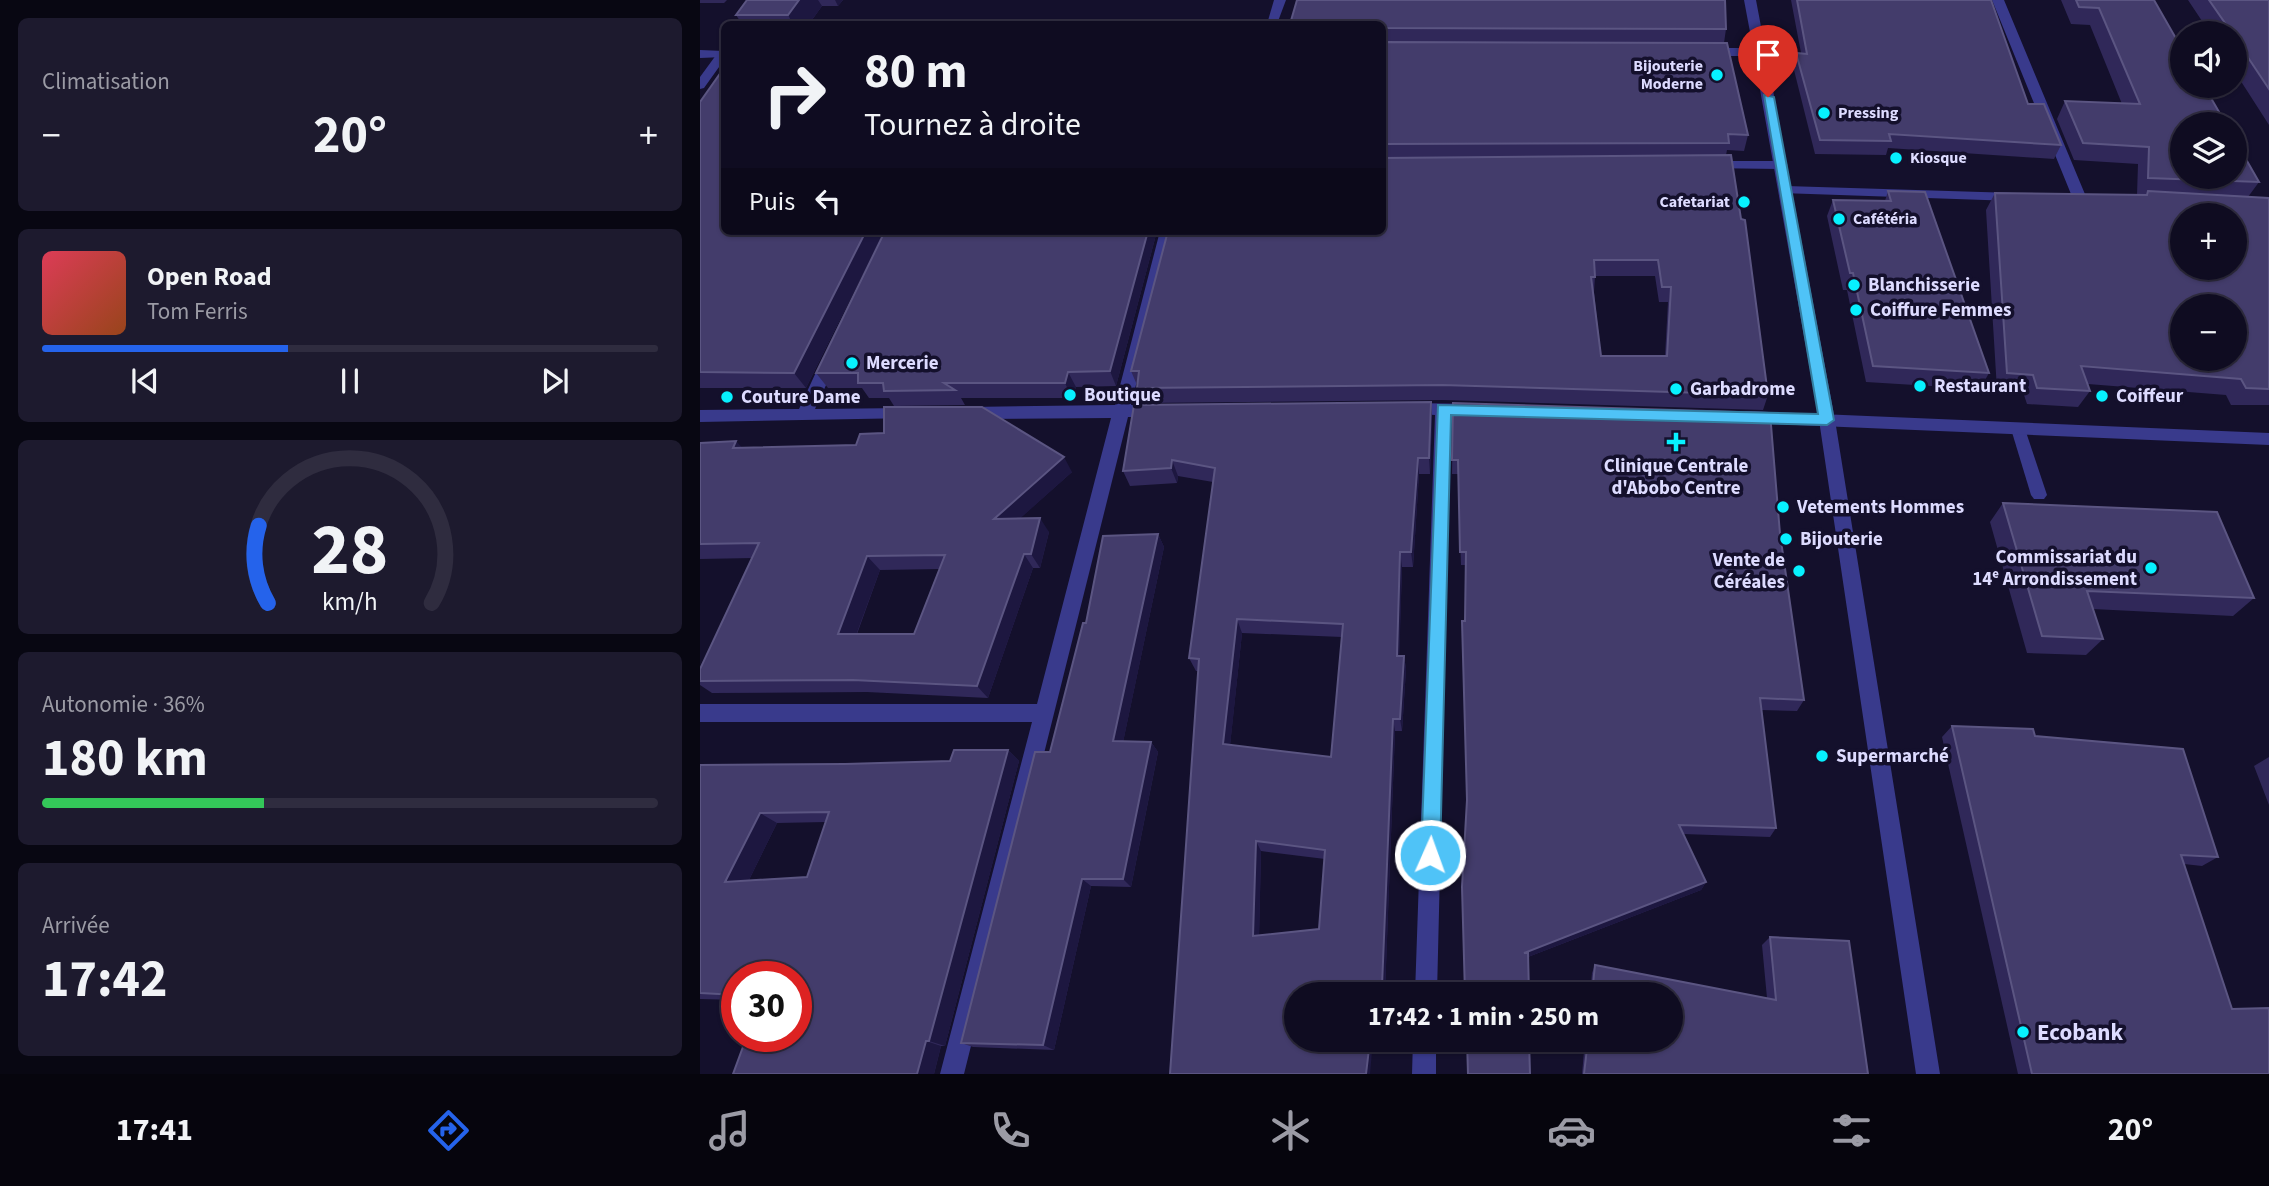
<!DOCTYPE html>
<html lang="fr">
<meta charset="utf-8">
<style>
:root{--surface:#0f0c21;--page:#1d1a2e;--text:#f1f3f6;--muted:#9b9ba5;--line:#2f2c3f;--accent:#2563eb}
body{margin:0;font-family:"Source Sans 3",sans-serif;background:var(--page);color:var(--text);height:100vh;display:flex;flex-direction:column;font-size:26px;white-space:nowrap}
*{box-sizing:border-box;margin:0}
p{font-size:23px;color:var(--muted)}
.icon{flex:none;width:38px;height:38px;fill:none;stroke:currentColor;stroke-width:2;stroke-linecap:round;stroke-linejoin:round}
.map{position:relative;flex:1;overflow:hidden}
.details{display:flex;flex-direction:column;gap:18px;padding:18px;background:#080712;width:700px}
.details>*{flex:none}
.hud{position:absolute;left:21px;top:21px;width:665px;height:214px;border-radius:10px;box-shadow:0 2px 5px #0004,0 0 0 2px var(--line);background:#0f0c21;color:var(--text);overflow:hidden}
.tools{position:absolute;left:1470px;top:21px;display:grid;gap:14px}
.tools a{display:grid;place-items:center;width:77px;height:77px;border-radius:50%;background:var(--surface);box-shadow:0 2px 5px #0004,0 0 0 2px var(--line);font-size:35px}
.speed{position:absolute;left:21px;top:961px;display:flex;gap:14px;font-size:35px;font-weight:700;text-align:center}
.speed>*{display:grid;place-content:center;width:91px;height:91px;border-radius:50%;background:var(--surface);box-shadow:0 2px 5px #0004,0 0 0 2px var(--line);line-height:1}
.speed .limit{border:10px solid #d22;background:#fff;color:#111}
.pin{position:absolute;display:grid;place-items:center;width:60px;height:60px;color:#fff;margin:-72px -30px;border-radius:50% 50% 50% 0;rotate:-45deg;box-shadow:0 0 7px #0007}
.pin .icon{rotate:45deg}
.me{position:absolute;width:77px;margin:-38px;rotate:2deg;stroke-linejoin:round;filter:drop-shadow(0 0 5px #0008)}
.turn{display:flex;align-items:center;gap:24px;height:147px;padding:0 28px;font-size:32px}
.turn .icon{width:91px;height:91px;stroke-width:2.5}
.turn b{display:block;font-size:49px;line-height:60px}
.then{display:flex;align-items:center;height:66px;padding:0 28px;background:#0003;gap:14px;font-size:26px}
.big{font-size:52px;font-weight:700;line-height:1.1}
.details .tile{flex:1;display:flex;flex-direction:column;justify-content:center;gap:10px;min-width:0;padding:0 24px;border-radius:10px;background:var(--page)}
.details .dial{align-items:center;gap:0}
.dial svg{height:182px;overflow:visible;fill:none;stroke:var(--line);stroke-width:7;stroke-linecap:round;text-anchor:middle}
.dial text{fill:var(--text);stroke:none}
.song{display:flex;align-items:center;gap:21px}
.cover{width:84px;height:84px;border-radius:10px;background:linear-gradient(135deg,hsl(350 70% 55%),hsl(20 70% 35%))}
.played{height:7px;border-radius:4px;background:linear-gradient(90deg,var(--accent) 40%,var(--line) 40%)}
.keys{display:flex;justify-content:space-around;direction:ltr}
.heat{display:flex;justify-content:space-between;align-items:center;font-size:38px;direction:ltr}
.charge{height:10px;border-radius:5px;background:linear-gradient(90deg,#34c759 36%,var(--line) 0)}
.trip{position:absolute;left:584px;top:982px;width:399px;height:70px;border-radius:35px;background:var(--surface);box-shadow:0 2px 5px #0004,0 0 0 2px var(--line);font-weight:700;line-height:70px;text-align:center}
.dock{display:flex;height:112px;justify-content:space-around;align-items:center;background:#06050d;color:var(--muted)}
.dock .icon{width:49px;height:49px}
.dock .on{color:var(--accent)}
.dock b{font-size:32px;color:var(--text)}
main{display:flex;flex:1;min-height:0}
.map>svg:first-child{display:block}
.lines{fill:none;stroke-linecap:round;stroke-linejoin:round}
.service{fill:#393a8c;fill-rule:evenodd}
.minor{fill:#393a8c;fill-rule:evenodd}
.tertiary{fill:#393a8c;fill-rule:evenodd}
.wall{fill:#302859;fill-rule:evenodd}
.shaded-wall{fill:#1d1740}
.building{fill:#433c6b;stroke:#5b5582;stroke-width:2;fill-rule:evenodd}
.route{fill:#4fc3f7;stroke:#337fa1;stroke-width:2}
.poi-dot{fill:#07f1ff;stroke:#14102c;stroke-width:2.5}
.labels{text-anchor:middle;dominant-baseline:central;stroke-width:7;stroke-linejoin:round;paint-order:stroke}
.far-poi-label{font-size:16px;font-weight:bold;fill:#dddbff;stroke:#14102c;text-anchor:start}
.poi-label{font-size:19px;font-weight:bold;fill:#dddbff;stroke:#14102c;text-anchor:start}
.near-poi-label{font-size:23px;font-weight:bold;fill:#dddbff;stroke:#14102c;text-anchor:start}
</style>
<main>
<section class="details">
<div class="tile"><p>Climatisation</p>
<div class="heat"><a>−</a><b class="big">20°</b><a>+</a></div>
</div>
<div class="tile">
<div class="song"><i class="cover"></i><div><b>Open Road</b><p>Tom Ferris</p></div></div>
<div class="played"></div>
<div class="keys"><svg class="icon" aria-label="previous" viewBox="0 0 24 24"><path d="M18 5L8 12l10 7zM5 5v14"/></svg><svg class="icon" aria-label="pause" viewBox="0 0 24 24"><path d="M8 5v14M16 5v14"/></svg><svg class="icon" aria-label="next" viewBox="0 0 24 24"><path d="M6 5l10 7-10 7zM19 5v14"/></svg></div>
</div>
<div class="tile dial"><svg viewBox="0 0 100 80">
<path d="M14 69A42 42 0 1 1 86 69"/>
<path d="M14 69A42 42 0 0 1 10 35" stroke="#2563eb"/>
<text x="50" y="56" font-size="32" font-weight="700">28</text>
<text x="50" y="72" font-size="11">km/h</text>
</svg></div>
<div class="tile"><p>Autonomie · 36%</p><b class="big">180 km</b><div class="charge"></div></div>
<div class="tile"><p>Arrivée</p><b class="big">17:42</b></div>
</section>
<div class="map">
<svg width="1569" height="1074" viewBox="0 0 1569 1074">
<rect width="100%" height="100%" fill="#14102c"/>
<g class="lines">
<!-- service -->
<path class="service" d="M 1318,423 L 1325,429 L 1347,495 L 1344,499 L 1334,499 L 1331,495 L 1311,429 Z"/>
<!-- minor -->
<path class="minor" d="M 574,0 L 586,0 L 577,24 L 567,24 Z
M 1292,0 L 1304,0 L 1387,199 L 1385,202 L 1380,203 L 1373,199 Z
M 19,51 L 24,51 L 24,60 L 4,88 L 0,89 L 0,77 Z
M 1008,161 L 1081,161 L 1088,165 L 1081,169 L 1003,168 L 1003,162 Z
M 1086,186 L 1314,193 L 1321,197 L 1314,201 L 1081,193 L 1081,187 Z
M 460,231 L 474,231 L 431,405 L 455,405 L 463,411 L 455,417 L 428,417 L 264,1074 L 240,1074 L 332,722 L 0,722 L 0,704 L 337,704 L 411,418 L 269,419 L 261,413 L 269,407 L 415,405 Z
M 131,351 L 139,357 L 115,409 L 206,408 L 212,410 L 214,414 L 212,418 L 0,422 L 0,410 L 99,409 L 123,357 Z
M 710,403 L 777,404 L 785,410 L 777,416 L 751,416 L 737,994 L 715,994 L 735,415 L 704,413 L 702,409 Z
M 1046,411 L 1569,433 L 1569,445 L 1046,423 L 1038,417 Z
M 713,1040 L 736,1040 L 736,1074 L 712,1074 Z"/>
<!-- tertiary -->
<path class="tertiary" d="M 1044,0 L 1056,0 L 1135,420 L 1240,1074 L 1216,1074 L 1119,420 L 1054,56 L 1007,56 L 1001,52 L 1007,48 L 1053,48 Z
M 0,50 L 24,51 L 24,57 L 0,58 Z"/>
</g>
<!-- wall -->
<path class="wall" d="M 0,0 L 27,0 L 24,3 L 0,3 Z
M 47,0 L 143,0 L 138,6 L 122,6 L 109,24 L 42,24 L 36,15 Z
M 1091,0 L 1291,0 L 1328,104 L 1361,145 L 1354,159 L 1188,148 L 1186,155 L 1115,154 L 1093,66 L 1096,53 L 1101,53 Z
M 1361,0 L 1454,0 L 1559,182 L 1548,197 L 1569,198 L 1569,405 L 1531,405 L 1526,395 L 1388,384 L 1390,391 L 1378,407 L 1327,404 L 1323,392 L 1297,390 L 1286,210 L 1295,193 L 1437,195 L 1438,164 L 1374,160 L 1357,119 L 1365,101 L 1422,104 L 1390,25 L 1371,24 Z
M 1488,0 L 1569,0 L 1569,125 L 1535,72 L 1535,33 L 1510,33 Z
M 682,24 L 1026,29 L 1024,43 L 1048,135 L 1044,151 L 1027,150 L 1026,155 L 1068,395 L 1063,410 L 743,400 L 443,403 L 437,388 L 437,385 L 431,371 L 682,231 ZM 895,276 L 955,276 L 959,302 L 968,302 L 965,356 L 901,356 L 894,292 Z
M 0,102 L 24,231 L 184,231 L 106,388 L 0,388 Z
M 1188,191 L 1289,373 L 1280,389 L 1166,382 L 1147,290 L 1143,290 L 1127,216 L 1133,200 L 1185,201 Z
M 457,231 L 416,386 L 376,387 L 372,398 L 261,398 L 265,405 L 194,406 L 189,398 L 169,398 L 162,388 L 128,388 L 116,373 Z
M 731,402 L 732,418 L 730,474 L 719,474 L 713,567 L 702,567 L 699,656 L 704,656 L 706,669 L 702,731 L 695,731 L 685,992 L 678,992 L 470,1074 L 498,671 L 496,671 L 489,658 L 513,482 L 478,476 L 477,483 L 430,486 L 423,471 ZM 542,633 L 642,637 L 631,757 L 530,745 ZM 561,851 L 625,859 L 619,929 L 559,935 Z
M 753,403 L 1080,534 L 1104,700 L 1097,711 L 1061,710 L 1076,828 L 1070,837 L 983,834 L 1006,882 L 1001,890 L 828,957 L 767,800 L 765,621 L 766,565 L 761,565 L 758,474 L 752,474 Z
M 0,443 L 42,448 L 372,472 L 320,518 L 349,532 L 340,568 L 333,568 L 288,698 L 167,692 L 12,693 L 0,685 L 0,669 L 53,558 L 0,559 ZM 240,569 L 214,634 L 157,634 L 180,570 Z
M 1303,503 L 1554,598 L 1533,616 L 1393,609 L 1403,639 L 1386,655 L 1327,653 L 1290,522 Z
M 458,534 L 464,547 L 423,742 L 451,742 L 458,752 L 431,887 L 391,886 L 354,1050 L 273,1047 L 261,1043 L 350,752 L 386,623 Z
M 1252,726 L 1335,736 L 1518,857 L 1502,866 L 1484,864 L 1532,1009 L 1569,1074 L 1318,1074 L 1242,737 Z
M 308,750 L 319,761 L 245,1046 L 241,1046 L 234,1074 L 33,1074 L 96,976 L 37,976 L 37,1000 L 0,999 L 0,765 L 145,764 L 250,761 ZM 126,822 L 107,877 L 49,880 L 77,823 Z
M 1569,757 L 1569,805 L 1554,766 Z
M 1070,937 L 1168,1074 L 882,1074 L 885,1040 L 971,1040 L 971,994 L 890,994 L 892,973 L 895,965 L 1067,998 L 1062,945 Z"/>
<!-- shaded-wall -->
<path class="shaded-wall" d="M 99,0 L 118,0 L 122,6 L 109,24 L 93,24 L 88,15 Z
M 135,0 L 143,0 L 138,6 Z
M 166,231 L 184,231 L 106,388 L 94,373 Z
M 448,231 L 457,231 L 416,386 L 410,371 Z
M 368,372 L 376,387 L 372,398 L 365,383 Z
M 731,402 L 732,418 L 730,474 L 729,458 Z
M 36,441 L 50,456 L 33,448 Z
M 364,457 L 372,472 L 304,533 L 294,519 Z
M 718,458 L 719,474 L 713,567 L 711,552 Z
M 472,460 L 478,476 L 477,483 L 471,468 Z
M 340,518 L 349,532 L 340,568 L 331,554 Z
M 458,534 L 464,547 L 421,752 L 413,741 Z
M 700,552 L 702,567 L 699,669 L 697,656 Z
M 324,554 L 333,568 L 288,698 L 277,686 Z
M 167,556 L 180,570 L 152,646 L 138,634 Z
M 537,619 L 542,633 L 529,756 L 523,744 Z
M 704,656 L 706,669 L 702,731 L 700,719 Z
M 693,719 L 695,731 L 685,992 L 682,986 Z
M 451,742 L 458,752 L 431,887 L 423,879 Z
M 308,750 L 319,761 L 245,1046 L 229,1041 Z
M 60,813 L 77,823 L 44,890 L 25,882 Z
M 556,841 L 561,851 L 559,944 L 553,936 Z
M 382,879 L 391,886 L 354,1050 L 343,1045 Z
M 1006,882 L 1001,890 L 823,959 L 824,953 Z
M 670,1040 L 673,1040 L 670,1074 L 666,1074 Z
M 226,1041 L 241,1046 L 234,1074 L 217,1074 Z"/>
<!-- building -->
<path class="building" d="M 47,0 L 99,0 L 88,15 L 36,15 Z
M 597,0 L 1025,0 L 1026,29 L 682,28 L 682,24 L 590,24 Z
M 1097,0 L 1291,0 L 1328,104 L 1344,104 L 1361,145 L 1189,134 L 1191,141 L 1120,140 L 1096,53 L 1107,54 Z
M 1376,0 L 1454,0 L 1482,49 L 1482,86 L 1504,86 L 1526,124 L 1482,124 L 1482,177 L 1535,177 L 1535,140 L 1559,182 L 1448,178 L 1449,147 L 1383,143 L 1365,101 L 1440,104 L 1399,8 L 1379,7 Z
M 1509,0 L 1569,0 L 1569,89 L 1535,38 L 1535,33 L 1532,33 Z
M 682,42 L 1027,43 L 1048,135 L 1028,134 L 1029,143 L 682,144 Z
M 24,68 L 24,231 L 166,231 L 94,373 L 0,372 L 0,102 Z
M 1031,155 L 1041,219 L 1045,220 L 1068,395 L 742,385 L 437,388 L 439,371 L 431,371 L 468,231 L 682,231 L 682,158 ZM 894,260 L 958,260 L 962,287 L 971,287 L 967,356 L 901,356 L 891,277 L 895,277 Z
M 1188,191 L 1225,192 L 1289,373 L 1173,366 L 1153,273 L 1150,273 L 1133,200 L 1191,201 Z
M 1448,191 L 1569,198 L 1569,389 L 1546,388 L 1541,379 L 1381,366 L 1390,391 L 1337,388 L 1333,375 L 1307,373 L 1295,193 L 1447,195 ZM 1482,215 L 1535,215 L 1535,268 L 1482,268 ZM 1482,306 L 1535,306 L 1535,359 L 1482,359 Z
M 185,231 L 448,231 L 410,371 L 368,372 L 365,383 L 244,383 L 255,390 L 184,391 L 183,383 L 158,383 L 158,373 L 116,373 Z
M 731,402 L 729,458 L 718,458 L 711,552 L 700,552 L 697,656 L 704,656 L 700,719 L 693,719 L 682,986 L 675,986 L 674,994 L 597,994 L 597,1040 L 670,1040 L 666,1074 L 470,1074 L 499,659 L 489,658 L 515,468 L 472,460 L 471,468 L 423,471 L 434,405 ZM 537,619 L 643,624 L 631,757 L 523,744 ZM 556,841 L 625,850 L 619,929 L 553,936 Z
M 753,403 L 1070,413 L 1080,534 L 1104,700 L 1060,698 L 1076,828 L 979,825 L 1006,882 L 824,953 L 828,953 L 829,994 L 765,994 L 762,887 L 767,800 L 762,621 L 765,621 L 766,552 L 760,552 L 758,460 L 752,460 Z
M 184,407 L 282,407 L 364,457 L 294,519 L 340,518 L 331,554 L 324,554 L 277,686 L 153,680 L 0,681 L 0,669 L 59,543 L 0,544 L 0,443 L 36,441 L 33,448 L 156,445 L 160,434 L 184,433 ZM 245,555 L 214,634 L 138,634 L 167,556 Z
M 1303,503 L 1517,512 L 1554,598 L 1387,591 L 1403,639 L 1342,636 Z
M 458,534 L 413,741 L 451,742 L 423,879 L 382,879 L 343,1045 L 261,1043 L 335,752 L 350,752 L 383,623 L 386,623 L 403,536 Z
M 1252,726 L 1333,729 L 1335,736 L 1483,749 L 1518,857 L 1481,855 L 1532,1009 L 1569,1008 L 1569,1074 L 1332,1074 Z
M 254,750 L 308,750 L 229,1041 L 226,1041 L 217,1074 L 33,1074 L 47,1036 L 96,1036 L 96,976 L 37,976 L 37,995 L 0,993 L 0,765 L 145,764 L 250,761 ZM 129,812 L 107,877 L 25,882 L 60,813 Z
M 1070,937 L 1149,941 L 1168,1074 L 884,1074 L 888,1040 L 971,1040 L 971,994 L 892,994 L 895,965 L 1076,1000 Z
M 767,1040 L 829,1040 L 830,1074 L 768,1074 Z"/>
<!-- route -->
<path class="route" d="M 1064,95 L 1074,97 L 1134,420 L 1127,425 L 751,415 L 740,855 L 737,862 L 730,864 L 724,862 L 721,855 L 738,405 L 1118,414 Z"/>
<!-- markers -->
<g class="poi-dot">
<circle cx="1017" cy="75" r="7"/>
<circle cx="1124" cy="113" r="7"/>
<circle cx="1196" cy="158" r="7"/>
<circle cx="1044" cy="202" r="7"/>
<circle cx="1139" cy="219" r="7"/>
<circle cx="1154" cy="285" r="7"/>
<circle cx="1156" cy="310" r="7"/>
<circle cx="152" cy="363" r="7"/>
<circle cx="1220" cy="386" r="7"/>
<circle cx="976" cy="389" r="7"/>
<circle cx="370" cy="395" r="7"/>
<circle cx="1402" cy="396" r="7"/>
<circle cx="27" cy="397" r="7"/>
<path d="M972.5 431.5h7v7h7v7h-7v7h-7v-7h-7v-7h7z"/>
<circle cx="1083" cy="507" r="7"/>
<circle cx="1086" cy="539" r="7"/>
<circle cx="1451" cy="568" r="7"/>
<circle cx="1099" cy="571" r="7"/>
<circle cx="1122" cy="756" r="7"/>
<circle cx="1323" cy="1032" r="7"/>
</g>
<g class="labels">
<!-- far-poi labels -->
<g class="far-poi-label">
<text x="1003" y="66" text-anchor="end">Bijouterie<tspan x="1003" dy="18">Moderne</tspan></text>
<text x="1138" y="113">Pressing</text>
<text x="1210" y="158">Kiosque</text>
<text x="1030" y="202" text-anchor="end">Cafetariat</text>
<text x="1153" y="219">Cafétéria</text>
</g>
<!-- poi labels -->
<g class="poi-label">
<text x="1168" y="285">Blanchisserie</text>
<text x="1170" y="310">Coiffure Femmes</text>
<text x="166" y="363">Mercerie</text>
<text x="1234" y="386">Restaurant</text>
<text x="990" y="389">Garbadrome</text>
<text x="384" y="395">Boutique</text>
<text x="1416" y="396">Coiffeur</text>
<text x="41" y="397">Couture Dame</text>
<text x="976" y="466" text-anchor="middle">Clinique Centrale<tspan x="976" dy="22">d'Abobo Centre</tspan></text>
<text x="1097" y="507">Vetements Hommes</text>
<text x="1100" y="539">Bijouterie</text>
<text x="1437" y="557" text-anchor="end">Commissariat du<tspan x="1437" dy="22">14ᵉ Arrondissement</tspan></text>
<text x="1085" y="560" text-anchor="end">Vente de<tspan x="1085" dy="22">Céréales</tspan></text>
<text x="1136" y="756">Supermarché</text>
</g>
<!-- near-poi labels -->
<g class="near-poi-label">
<text x="1337" y="1032">Ecobank</text>
</g>
</g>
</svg>
<div class="tools">
<a><svg class="icon" aria-label="sound" viewBox="0 0 24 24"><path d="M4 9h4l5-4v14l-5-4H4zM17 9q2 3 0 6"/></svg></a>
<a><svg class="icon" aria-label="layers" viewBox="0 0 24 24"><path d="M12 4l9 5-9 5-9-5zM3 14l9 5 9-5"/></svg></a>
<a>+</a>
<a>−</a>
</div>
<div class="speed"><div class="limit">30</div></div>
<div class="pin" style="left:1068px;top:97px;background:#d93025"><svg class="icon" aria-label="arrive" viewBox="0 0 24 24"><path d="M6 21V4h12l-3 4 3 4H6"/></svg></div>
<svg class="me" style="left:730px;top:855px" viewBox="-20 -20 40 40"><circle r="17" fill="#4fc3f7" stroke="#fff" stroke-width="3"/><path d="M0-11L8 9 0 5-8 9z" fill="#fff"/></svg>
<div class="trip">17:42 · 1 min · 250 m</div>
<div class="hud">
<div class="turn"><svg class="icon" aria-label="right" viewBox="0 0 24 24"><path d="M7 20v-9h11M14 6l5 5-5 5"/></svg><div><b>80 m</b>Tournez à droite</div></div>
<div class="then">Puis<svg class="icon" aria-label="left" viewBox="0 0 24 24"><path d="M17 20v-9H6M10 6l-5 5 5 5"/></svg></div>
</div>
</div>
</main>
<nav class="dock">
<b>17:41</b>
<svg class="icon on" aria-label="directions" viewBox="0 0 24 24"><path d="M12 3l9 9-9 9-9-9zM9 14v-3h6M13 9l2 2-2 2"/></svg>
<svg class="icon" aria-label="music" viewBox="0 0 24 24"><path d="M9 18V5l10-2v13"/><circle cx="6" cy="18" r="3"/><circle cx="16" cy="16" r="3"/></svg>
<svg class="icon" aria-label="phone" viewBox="0 0 24 24"><path d="M5 4h4l2 5-3 2q2 4 5 5l2-3 5 2v4C11 20 4 13 5 4z"/></svg>
<svg class="icon" aria-label="climate" viewBox="0 0 24 24"><path d="M12 3v18M4 7l16 10M4 17L20 7"/></svg>
<svg class="icon" aria-label="car" viewBox="0 0 24 24"><path d="M5 17H2v-5l4-1 3-4h7l3 4 3 1v5h-3M9 17h6M6 11h13"/><circle cx="7" cy="17" r="2"/><circle cx="17" cy="17" r="2"/></svg>
<svg class="icon" aria-label="filters" viewBox="0 0 24 24"><path d="M4 7h16M4 17h16"/><circle cx="9" cy="7" r="2"/><circle cx="15" cy="17" r="2"/></svg>
<b>20°</b>
</nav>
